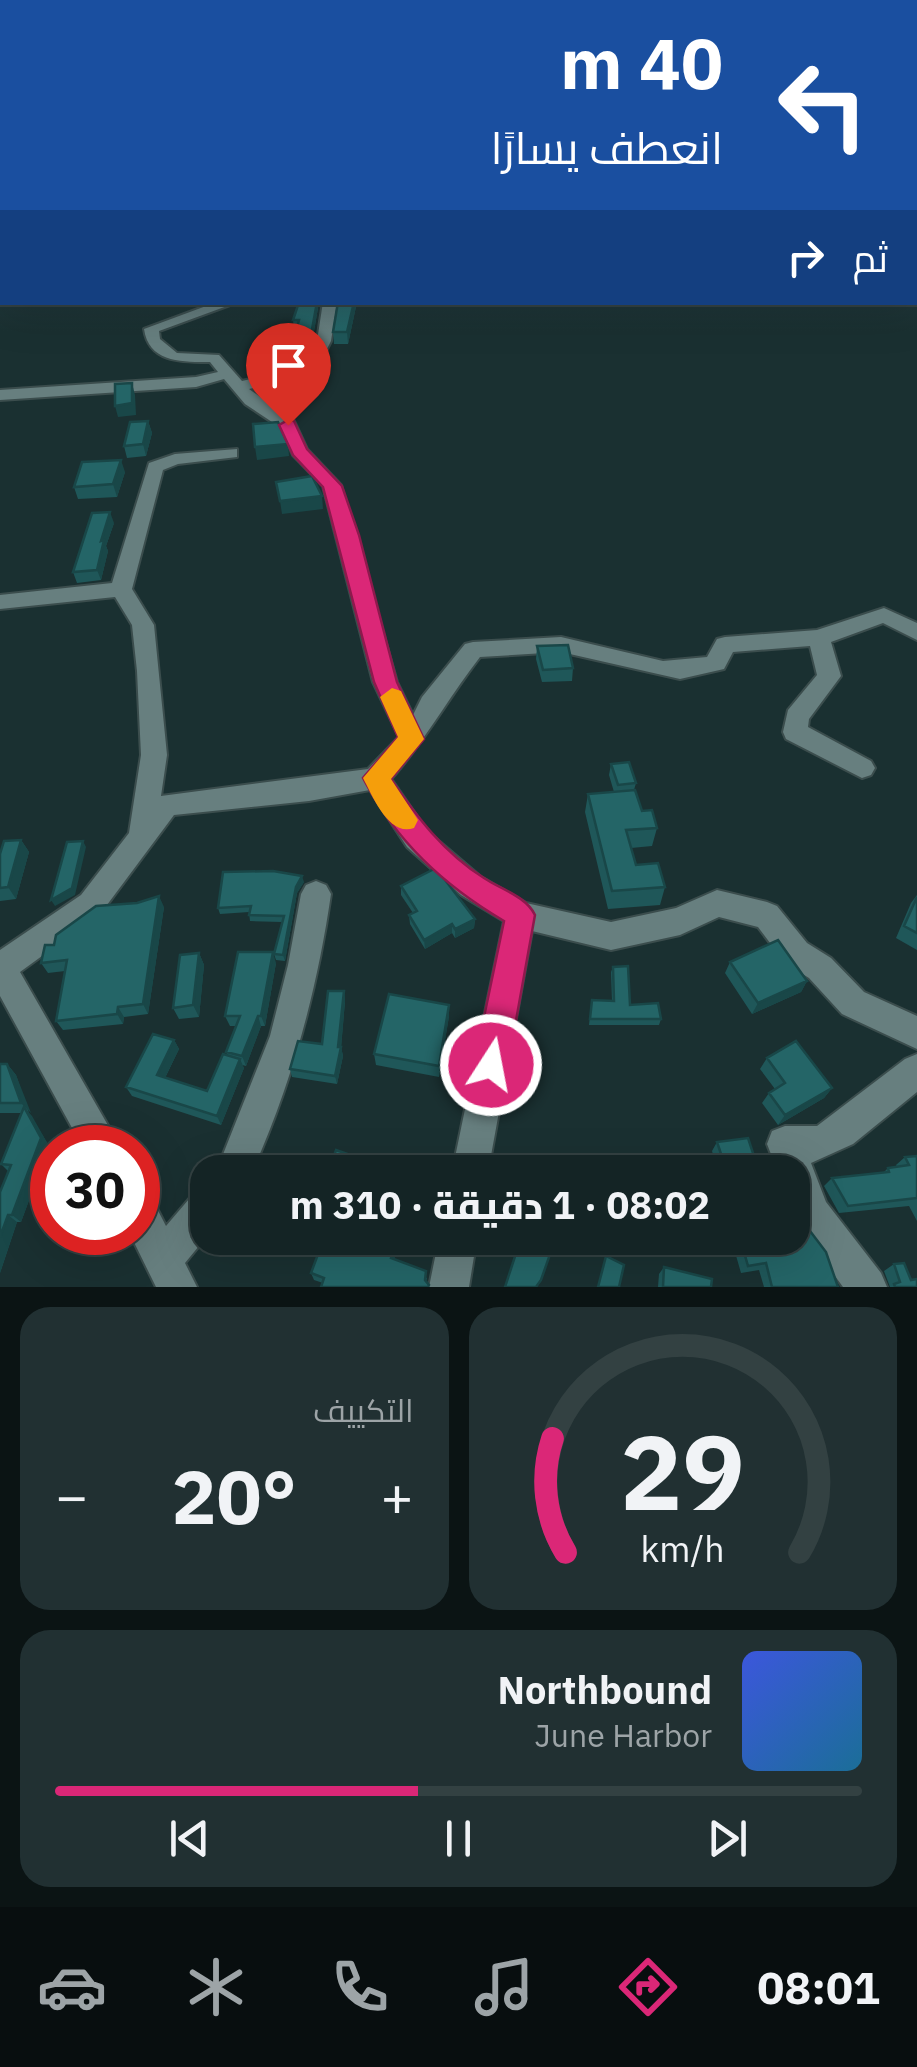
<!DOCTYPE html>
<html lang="ar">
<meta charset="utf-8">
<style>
:root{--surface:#142425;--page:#213032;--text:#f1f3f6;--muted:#9da4a7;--line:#334142;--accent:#db2777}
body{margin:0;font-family:"IBM Plex Sans",Cairo,sans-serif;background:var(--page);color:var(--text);direction:rtl;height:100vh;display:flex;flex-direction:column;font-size:38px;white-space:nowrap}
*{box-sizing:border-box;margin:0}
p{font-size:32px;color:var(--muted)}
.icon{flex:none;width:55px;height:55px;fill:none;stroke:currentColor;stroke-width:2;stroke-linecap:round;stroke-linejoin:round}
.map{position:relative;height:1287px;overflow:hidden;direction:ltr}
.panel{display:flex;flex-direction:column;gap:20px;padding:20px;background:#0b1414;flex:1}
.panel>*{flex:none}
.hud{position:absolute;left:0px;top:0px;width:918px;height:305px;box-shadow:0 10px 40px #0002,0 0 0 2px var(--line);direction:rtl;background:#1a4fa0;color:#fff;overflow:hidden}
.speed{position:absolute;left:30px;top:1125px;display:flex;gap:20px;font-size:50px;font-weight:700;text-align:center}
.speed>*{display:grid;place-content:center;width:130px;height:130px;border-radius:50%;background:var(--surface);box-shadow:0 10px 40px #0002,0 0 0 2px var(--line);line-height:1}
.speed .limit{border:15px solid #d22;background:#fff;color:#111}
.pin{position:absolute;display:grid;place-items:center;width:85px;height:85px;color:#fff;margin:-102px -42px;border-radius:50% 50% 50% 0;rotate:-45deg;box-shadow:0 0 10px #0007}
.pin .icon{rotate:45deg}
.me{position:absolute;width:110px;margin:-55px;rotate:11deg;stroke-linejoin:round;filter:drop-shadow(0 0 8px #0008)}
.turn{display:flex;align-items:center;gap:35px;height:210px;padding:0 30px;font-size:45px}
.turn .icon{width:130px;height:130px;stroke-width:2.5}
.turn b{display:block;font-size:70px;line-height:85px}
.then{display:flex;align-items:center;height:95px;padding:0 30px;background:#0003;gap:20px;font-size:38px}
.big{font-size:75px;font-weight:800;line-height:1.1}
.panel .tile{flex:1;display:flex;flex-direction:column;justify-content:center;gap:15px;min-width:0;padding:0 35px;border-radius:30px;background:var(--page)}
.panel .dial{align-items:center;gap:0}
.dial svg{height:260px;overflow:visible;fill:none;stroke:var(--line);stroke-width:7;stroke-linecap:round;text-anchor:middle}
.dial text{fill:var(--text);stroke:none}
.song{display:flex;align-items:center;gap:30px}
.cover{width:120px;height:120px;border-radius:15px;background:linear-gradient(135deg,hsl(230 70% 55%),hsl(200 70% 35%))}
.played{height:10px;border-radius:5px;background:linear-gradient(90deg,var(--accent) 45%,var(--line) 45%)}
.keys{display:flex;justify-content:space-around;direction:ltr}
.heat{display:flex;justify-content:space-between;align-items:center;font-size:55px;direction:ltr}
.panel .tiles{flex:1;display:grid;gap:20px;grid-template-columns:1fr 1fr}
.tile:last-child{grid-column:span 2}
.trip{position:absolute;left:190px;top:1155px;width:620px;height:100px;border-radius:30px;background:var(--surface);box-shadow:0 10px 40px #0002,0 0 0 2px var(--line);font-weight:800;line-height:100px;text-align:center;direction:rtl}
.menu{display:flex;height:160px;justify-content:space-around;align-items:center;background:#080e0f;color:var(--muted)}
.menu .icon{width:70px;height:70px}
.menu .selected{color:var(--accent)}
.menu b{font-size:45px;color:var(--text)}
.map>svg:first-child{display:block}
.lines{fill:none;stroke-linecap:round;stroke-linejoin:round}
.minor-casing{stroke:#3b4d4d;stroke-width:4}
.minor{fill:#677f7f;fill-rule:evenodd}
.wall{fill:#1f5759}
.shaded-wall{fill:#194748}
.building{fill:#246567;stroke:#194748;stroke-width:2.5}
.route{fill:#db2777;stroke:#8e194d;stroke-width:2.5}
.slow{fill:#f59e0b}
</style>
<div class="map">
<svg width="917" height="1287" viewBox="0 0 917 1287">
<rect width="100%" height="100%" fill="#1a3031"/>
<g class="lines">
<defs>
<path id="minor" d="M 0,182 L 2,182 L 2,188 L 0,188 Z
M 2,270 L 2,278 L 0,279 L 0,271 Z
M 217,302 L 238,302 L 159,331 L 160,339 L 177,353 L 219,355 L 242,381 L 304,367 L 317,341 L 323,302 L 337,302 L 331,341 L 315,373 L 249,389 L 294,421 L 307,449 L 341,485 L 397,682 L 413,715 L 422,697 L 465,644 L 473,642 L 561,637 L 663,661 L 707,657 L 717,639 L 725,637 L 817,630 L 884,608 L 917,623 L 917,640 L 883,623 L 831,642 L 841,676 L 809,719 L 808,727 L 871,761 L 875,768 L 871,775 L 862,778 L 786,739 L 783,732 L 788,710 L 817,675 L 810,646 L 733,652 L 724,669 L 680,679 L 561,652 L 480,657 C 449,697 425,741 391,779 L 427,831 L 481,877 L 526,903 L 611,922 L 676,908 L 717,890 L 767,902 L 777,906 L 807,943 L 831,958 L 864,992 L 917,1016 L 917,1049 L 842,1014 L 809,978 L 785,963 L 758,927 L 719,917 L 680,935 L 611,950 L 532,931 L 488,1172 L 452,1172 L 504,921 L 461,895 L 407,847 L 370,790 L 309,801 L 174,815 L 101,913 L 20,972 L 121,1148 L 83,1148 L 0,996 L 0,950 L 81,895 L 129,833 L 141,755 L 137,671 L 132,625 L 115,597 L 0,609 L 0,595 L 112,583 L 149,463 L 175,454 L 237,449 L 237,457 L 178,464 L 163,470 L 132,589 L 154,625 L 167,755 L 161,796 L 368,769 L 399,737 L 373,682 L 323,486 L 293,455 L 281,428 L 245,404 L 224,379 L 196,387 L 0,400 L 0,390 L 196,377 L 218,372 L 210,362 C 182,362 149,363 144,329 Z
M 316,881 L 326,885 L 331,894 C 317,991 292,1083 252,1172 L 216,1172 L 270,1036 L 288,965 L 301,894 L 306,885 Z
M 917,1054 L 917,1092 L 853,1144 L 811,1163 L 826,1202 L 881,1273 L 887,1287 L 843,1287 L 800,1228 L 792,1210 L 792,1172 L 778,1172 L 767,1144 L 772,1131 L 785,1126 L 817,1126 L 905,1059 Z
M 208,1187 L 208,1235 L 185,1263 L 197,1287 L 156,1287 L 129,1232 L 138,1232 L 138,1192 L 151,1197 L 166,1226 L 195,1192 Z
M 439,1238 L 477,1238 L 469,1287 L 429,1287 Z"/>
</defs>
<!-- minor casing -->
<use href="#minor" class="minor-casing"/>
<!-- minor -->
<use href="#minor" class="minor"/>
</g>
<!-- wall -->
<path class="wall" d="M 319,302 L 312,343 L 296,343 L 295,335 L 297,329 L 294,329 L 293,320 Z
M 357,302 L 348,344 L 334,344 L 333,332 Z
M 148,421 L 152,433 L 146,456 L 127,458 L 124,446 Z
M 125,472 L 117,497 L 78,499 L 74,487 Z
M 114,523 L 106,546 L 108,551 L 101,580 L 77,583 L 73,572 Z
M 537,646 L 573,668 L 572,681 L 542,682 L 536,659 Z
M 611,764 L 636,783 L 634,790 L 642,811 L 657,828 L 652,846 L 631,848 L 636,865 L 665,887 L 660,905 L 608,909 L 585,812 L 588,794 L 614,792 L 609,775 Z
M 21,840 L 29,852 L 16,899 L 0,901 L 0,854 Z
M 304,882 L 297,893 L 285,961 L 276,960 L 274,954 L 282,922 L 250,921 L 249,912 L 220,914 L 218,908 Z
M 401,886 L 475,919 L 474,928 L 455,938 L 452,933 L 425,949 L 410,924 L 409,915 L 413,913 L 401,895 Z
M 917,895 L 917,950 L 896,938 L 911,903 Z
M 164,907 L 148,1014 L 124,1017 L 123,1024 L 63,1030 L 56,1021 L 65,971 L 48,973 L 41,963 L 54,945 Z
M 199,953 L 204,965 L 199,1017 L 179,1019 L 173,1008 Z
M 730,962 L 807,981 L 801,992 L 752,1014 L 725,973 Z
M 276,963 L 265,1026 L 261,1026 L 246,1066 L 242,1065 L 244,1068 L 221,1125 L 132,1096 L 126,1087 L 174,1040 L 179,1049 L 165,1078 L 207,1091 L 228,1056 L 226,1052 L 236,1026 L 230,1026 L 225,1016 Z
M 613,967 L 630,1005 L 661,1019 L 659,1025 L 589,1025 L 591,1006 L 612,1001 L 611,972 Z
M 344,991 L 345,1001 L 341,1047 L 343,1056 L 337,1084 L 292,1077 L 290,1069 L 322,1044 Z
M 449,1005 L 449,1016 L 439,1077 L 376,1065 L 374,1054 Z
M 767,1058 L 832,1088 L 824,1098 L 778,1125 L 762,1103 L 769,1093 L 775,1089 L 760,1069 Z
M 0,1064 L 7,1064 L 16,1075 L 29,1113 L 49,1146 L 21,1222 L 17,1222 L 0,1273 L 8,1171 L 1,1164 L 22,1113 L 0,1113 Z
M 717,1142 L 755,1159 L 747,1168 L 749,1172 L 718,1172 L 712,1151 Z
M 917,1156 L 917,1221 L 909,1206 L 839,1213 L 824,1186 L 832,1178 L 883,1173 L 888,1168 L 897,1167 L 896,1165 L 905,1157 Z
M 324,1238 L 401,1238 L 394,1259 L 427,1278 L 426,1282 L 323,1283 L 314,1280 L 311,1273 Z
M 731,1238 L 792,1238 L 838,1287 L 764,1287 L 759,1270 L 741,1273 Z
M 894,1264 L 911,1280 L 917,1287 L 890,1287 L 884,1271 Z
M 664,1267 L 711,1287 L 658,1287 L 659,1274 Z"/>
<!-- shaded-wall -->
<path class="shaded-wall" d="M 317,302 L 319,302 L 312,343 L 311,335 Z
M 354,302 L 357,302 L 348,344 L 347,332 Z
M 132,383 L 135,395 L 136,415 L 118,417 L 115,406 Z
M 148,421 L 152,433 L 146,456 L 143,444 Z
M 288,444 L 289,456 L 257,460 L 255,447 Z
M 121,460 L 125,472 L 117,497 L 113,484 Z
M 322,496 L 323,509 L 282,514 L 280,501 Z
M 110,512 L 114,523 L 106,546 L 108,551 L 101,580 L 97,570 L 101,541 Z
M 21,840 L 29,852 L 16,899 L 8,887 Z
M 83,841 L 86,847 L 75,895 L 55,906 L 51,900 Z
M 302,876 L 304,882 L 297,893 L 285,961 L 283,955 L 296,887 Z
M 159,896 L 164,907 L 148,1014 L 143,1004 Z
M 475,919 L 474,928 L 455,938 L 455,929 Z
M 452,924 L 452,933 L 425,949 L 424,940 Z
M 273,952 L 276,963 L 265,1026 L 261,1016 Z
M 199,953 L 204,965 L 199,1017 L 193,1005 Z
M 807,981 L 801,992 L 752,1014 L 758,1003 Z
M 344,991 L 345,1001 L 341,1050 L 341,1047 L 343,1056 L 337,1084 L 335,1076 Z
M 449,1005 L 449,1016 L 439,1077 L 439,1066 Z
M 118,1007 L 124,1017 L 123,1024 L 117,1014 Z
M 258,1016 L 261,1026 L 246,1066 L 242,1056 Z
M 174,1040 L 179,1049 L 162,1084 L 157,1075 Z
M 240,1059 L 244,1068 L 221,1125 L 217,1116 Z
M 7,1064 L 16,1075 L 31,1113 L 21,1103 Z
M 832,1088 L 824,1098 L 778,1125 L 785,1115 Z
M 24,1107 L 32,1116 L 49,1146 L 21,1222 L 12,1215 Z
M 8,1215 L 17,1222 L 0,1273 L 0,1237 Z
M 398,1238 L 401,1238 L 392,1265 L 391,1258 Z"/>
<!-- building -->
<path class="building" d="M 299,302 L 317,302 L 311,335 L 295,335 L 299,320 L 293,320 Z
M 338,302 L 354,302 L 347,332 L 333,332 Z
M 132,383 L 132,403 L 115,406 L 115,384 Z
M 148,421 L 143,444 L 124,446 L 130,422 Z
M 278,422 L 288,444 L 255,447 L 253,424 Z
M 121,460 L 113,484 L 74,487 L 82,462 Z
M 312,476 L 322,496 L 280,501 L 276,482 Z
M 110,512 L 101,541 L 104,540 L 97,570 L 73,572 L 92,513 Z
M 568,645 L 573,668 L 543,670 L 537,646 Z
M 629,762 L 636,783 L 618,785 L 611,764 Z
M 635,790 L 642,811 L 652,810 L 657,828 L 626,830 L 636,865 L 658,863 L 665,887 L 612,891 L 588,794 Z
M 21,840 L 8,887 L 0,888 L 0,854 L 4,841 Z
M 83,841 L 72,888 L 51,900 L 67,842 Z
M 436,868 L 475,919 L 455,929 L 452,924 L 424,940 L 409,915 L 417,911 L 401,886 Z
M 273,871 L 302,876 L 296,887 L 283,955 L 274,954 L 284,916 L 249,915 L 251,906 L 218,908 L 223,872 Z
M 159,896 L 143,1004 L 118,1007 L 117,1014 L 56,1021 L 67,960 L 41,963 L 45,945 L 54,945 L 56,935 L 96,906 L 137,903 Z
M 917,897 L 917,933 L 904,926 Z
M 778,940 L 807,981 L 758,1003 L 730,962 Z
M 238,952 L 273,952 L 261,1016 L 258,1016 L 242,1056 L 226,1052 L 240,1016 L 225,1016 Z
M 199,953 L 193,1005 L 173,1008 L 180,955 Z
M 628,966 L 630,1005 L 658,1003 L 661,1019 L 590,1019 L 592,1000 L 614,1001 L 613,967 Z
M 328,991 L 344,991 L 338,1047 L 341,1047 L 335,1076 L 290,1069 L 298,1041 L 322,1044 Z
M 389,994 L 449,1005 L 439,1066 L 374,1054 Z
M 153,1034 L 174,1040 L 157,1075 L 207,1091 L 223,1054 L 240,1059 L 217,1116 L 126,1087 Z
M 796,1041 L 832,1088 L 785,1115 L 769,1093 L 785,1083 L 767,1058 Z
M 0,1064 L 7,1064 L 21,1103 L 0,1103 Z
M 24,1107 L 41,1138 L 12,1215 L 8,1215 L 0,1237 L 0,1192 L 11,1165 L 1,1164 Z
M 748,1138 L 755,1159 L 745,1161 L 749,1172 L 727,1172 L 717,1142 Z
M 336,1150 L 376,1164 L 374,1170 L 382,1172 L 328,1172 Z
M 917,1156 L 917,1198 L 848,1206 L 832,1178 L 889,1172 L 888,1168 L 909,1165 L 905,1157 Z
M 435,1164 L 455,1168 L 454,1172 L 434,1172 Z
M 810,1231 L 826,1252 L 838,1287 L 772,1287 L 766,1263 L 748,1266 L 740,1238 L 792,1238 L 792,1233 Z
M 324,1238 L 398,1238 L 391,1258 L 426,1271 L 425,1280 L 429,1285 L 428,1287 L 321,1287 L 324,1278 L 311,1273 Z
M 521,1238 L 544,1238 L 554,1243 L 541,1280 L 536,1287 L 505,1287 Z
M 606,1256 L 624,1265 L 619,1287 L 598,1287 Z
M 904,1263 L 911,1280 L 917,1279 L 917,1287 L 895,1287 L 894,1284 L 900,1282 L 894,1264 Z
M 664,1267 L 712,1279 L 711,1287 L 663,1287 Z"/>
<!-- sky -->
<linearGradient id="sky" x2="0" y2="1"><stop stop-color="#0e1a1b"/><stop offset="0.46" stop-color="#384e5a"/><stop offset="1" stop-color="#384e5a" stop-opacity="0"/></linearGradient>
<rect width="917" height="331" fill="url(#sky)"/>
<!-- route -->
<path class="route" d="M 288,420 L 294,421 L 307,449 L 342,486 L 359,535 L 397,682 L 424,739 L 391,779 C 417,817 444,853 484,878 C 500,889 526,896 535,915 L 508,1065 L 503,1077 L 491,1082 L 479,1077 L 474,1065 L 504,921 C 443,885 396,841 363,778 L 398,737 L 374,682 L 323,487 L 293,455 L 279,425 Z"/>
<!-- slow -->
<path class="slow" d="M 392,688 L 401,691 L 424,739 L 391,779 L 418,820 L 414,828 C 389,837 373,797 363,778 L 398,737 L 380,697 Z"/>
</svg>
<div class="speed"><div class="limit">30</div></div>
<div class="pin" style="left:288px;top:425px;background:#d93025"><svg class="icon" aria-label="arrive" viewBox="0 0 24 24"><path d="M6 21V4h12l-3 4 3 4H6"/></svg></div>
<svg class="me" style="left:491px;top:1065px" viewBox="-20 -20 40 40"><circle r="17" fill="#db2777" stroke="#fff" stroke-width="3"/><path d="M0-11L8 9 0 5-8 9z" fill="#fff"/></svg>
<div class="trip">08:02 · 1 دقيقة · 310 m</div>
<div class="hud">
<div class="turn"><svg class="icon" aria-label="left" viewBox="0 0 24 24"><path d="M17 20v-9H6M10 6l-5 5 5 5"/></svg><div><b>40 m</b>انعطف يسارًا</div></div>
<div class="then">ثم<svg class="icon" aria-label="right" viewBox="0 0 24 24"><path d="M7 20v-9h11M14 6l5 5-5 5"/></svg></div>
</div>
</div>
<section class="panel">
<div class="tiles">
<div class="tile dial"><svg viewBox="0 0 100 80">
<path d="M14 69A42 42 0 1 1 86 69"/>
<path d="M14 69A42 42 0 0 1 10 34" stroke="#db2777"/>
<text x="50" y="56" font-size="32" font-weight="700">29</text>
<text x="50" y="72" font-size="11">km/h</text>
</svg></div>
<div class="tile"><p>التكييف</p>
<div class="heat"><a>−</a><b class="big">20°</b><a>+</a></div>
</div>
<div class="tile">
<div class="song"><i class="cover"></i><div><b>Northbound</b><p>June Harbor</p></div></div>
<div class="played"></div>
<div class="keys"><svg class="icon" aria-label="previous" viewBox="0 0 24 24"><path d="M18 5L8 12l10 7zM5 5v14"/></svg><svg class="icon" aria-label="pause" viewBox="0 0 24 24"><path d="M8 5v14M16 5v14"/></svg><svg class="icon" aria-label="next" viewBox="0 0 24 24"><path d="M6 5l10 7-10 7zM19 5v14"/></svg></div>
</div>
</div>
</section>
<nav class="menu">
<b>08:01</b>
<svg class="icon selected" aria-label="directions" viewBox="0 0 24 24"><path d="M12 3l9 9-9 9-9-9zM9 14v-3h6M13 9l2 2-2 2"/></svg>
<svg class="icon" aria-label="music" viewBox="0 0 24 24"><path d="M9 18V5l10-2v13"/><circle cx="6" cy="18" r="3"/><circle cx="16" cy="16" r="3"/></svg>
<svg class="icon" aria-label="phone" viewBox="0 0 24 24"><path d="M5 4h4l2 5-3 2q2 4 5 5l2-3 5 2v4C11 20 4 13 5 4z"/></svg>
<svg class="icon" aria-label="climate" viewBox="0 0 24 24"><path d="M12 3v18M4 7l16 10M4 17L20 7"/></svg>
<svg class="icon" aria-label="car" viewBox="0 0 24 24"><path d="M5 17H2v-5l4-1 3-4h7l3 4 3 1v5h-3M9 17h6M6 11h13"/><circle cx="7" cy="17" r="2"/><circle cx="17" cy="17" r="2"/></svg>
</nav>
